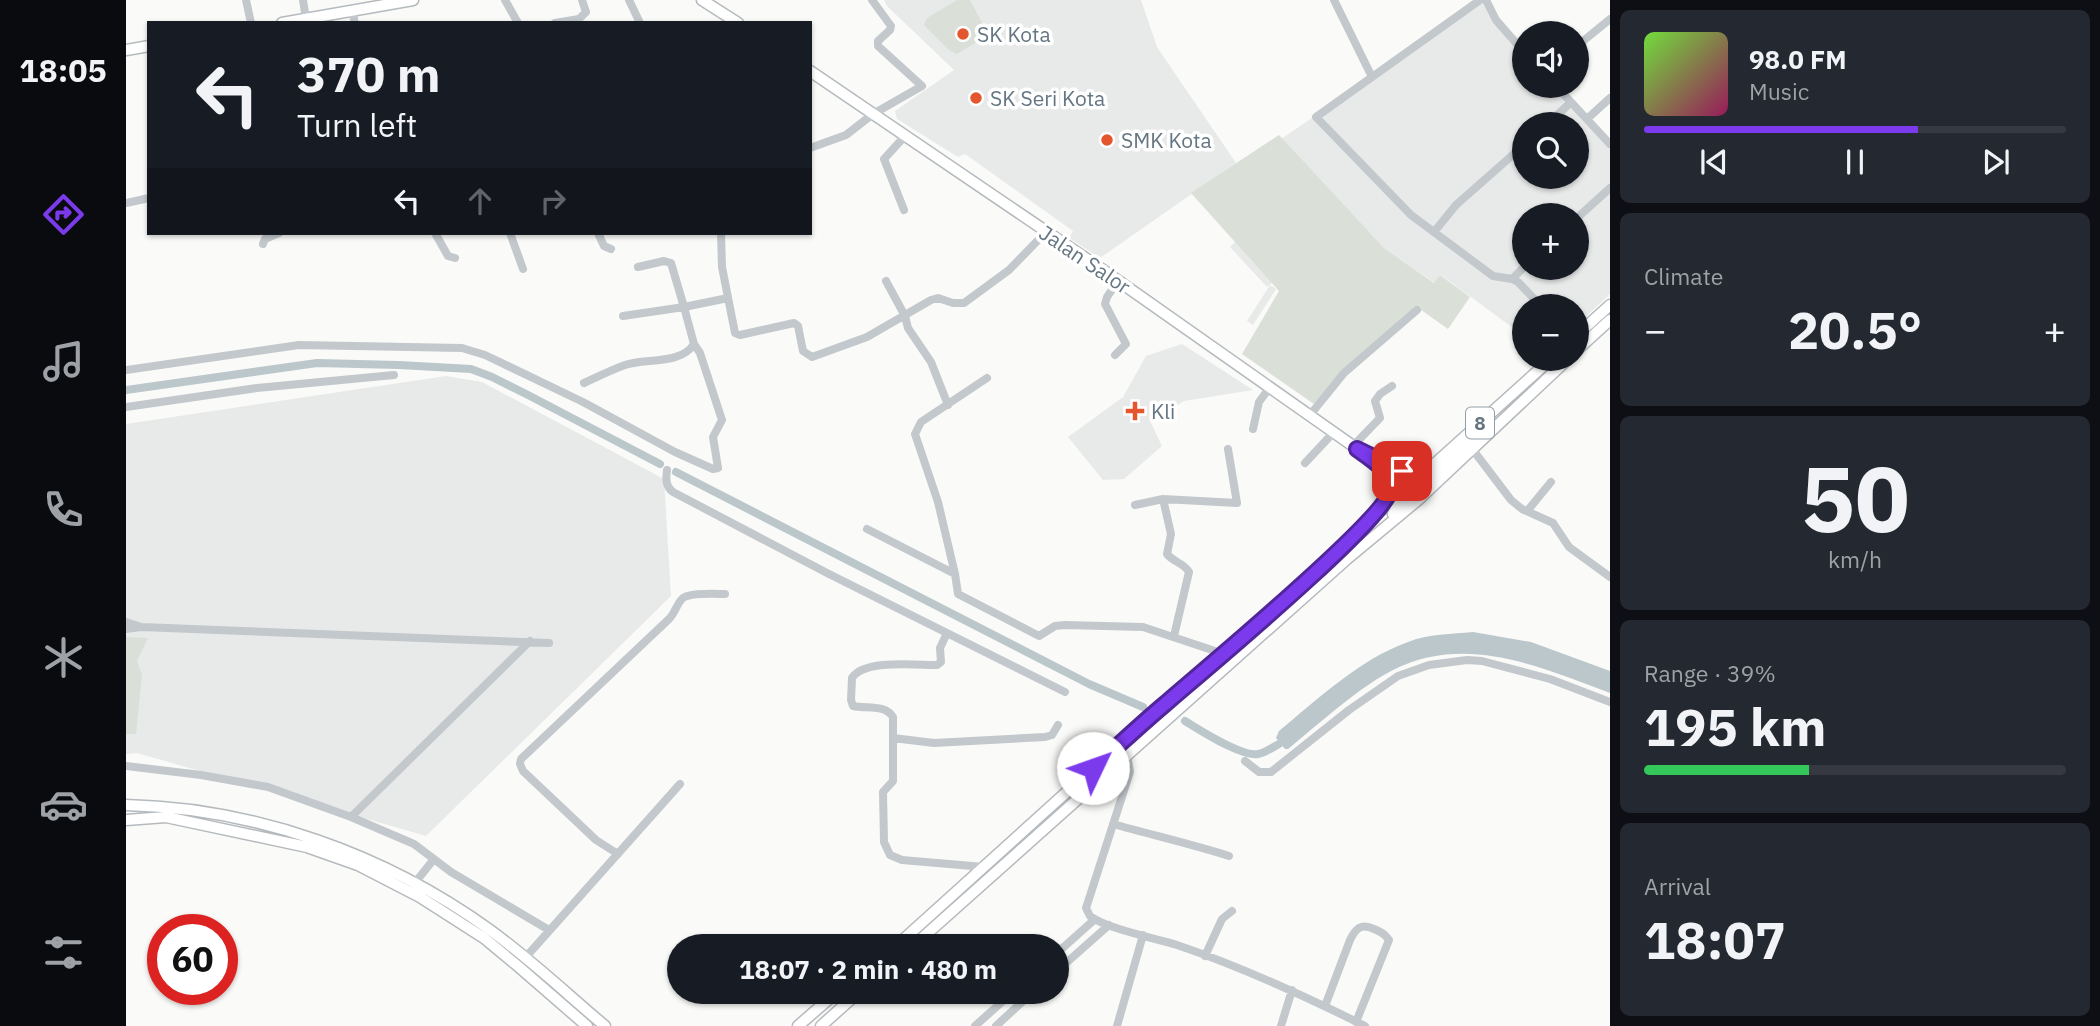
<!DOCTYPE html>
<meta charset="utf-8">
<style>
:root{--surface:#171b24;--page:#242831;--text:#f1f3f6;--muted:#9ea1a6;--line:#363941;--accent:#7c3aed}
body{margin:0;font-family:"IBM Plex Sans",sans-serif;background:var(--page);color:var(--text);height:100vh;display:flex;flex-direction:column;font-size:26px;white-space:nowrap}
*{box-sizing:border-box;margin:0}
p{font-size:23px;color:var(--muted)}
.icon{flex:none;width:38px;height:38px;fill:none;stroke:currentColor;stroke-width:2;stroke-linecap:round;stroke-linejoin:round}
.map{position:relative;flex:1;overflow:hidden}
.side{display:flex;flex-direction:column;gap:10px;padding:10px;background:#0d0f14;width:490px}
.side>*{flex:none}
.top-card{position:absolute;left:21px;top:21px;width:665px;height:214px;border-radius:0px;box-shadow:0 2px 5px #0004;background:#171b24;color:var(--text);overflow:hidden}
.controls{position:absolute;left:1386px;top:21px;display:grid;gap:14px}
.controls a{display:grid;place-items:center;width:77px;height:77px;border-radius:50%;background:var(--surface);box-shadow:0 2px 5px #0004;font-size:35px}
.speed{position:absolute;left:21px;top:914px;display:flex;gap:14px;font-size:35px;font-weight:700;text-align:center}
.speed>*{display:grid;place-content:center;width:91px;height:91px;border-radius:50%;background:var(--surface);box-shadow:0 2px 5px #0004;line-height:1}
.speed .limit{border:10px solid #d22;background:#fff;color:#111}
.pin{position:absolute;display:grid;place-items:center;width:60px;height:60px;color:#fff;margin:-30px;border-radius:14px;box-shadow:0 4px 10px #0006}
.me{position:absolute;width:77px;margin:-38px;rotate:48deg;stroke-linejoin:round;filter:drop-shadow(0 0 5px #0008)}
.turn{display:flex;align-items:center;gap:24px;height:147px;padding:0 35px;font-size:32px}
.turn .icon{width:91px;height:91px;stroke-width:2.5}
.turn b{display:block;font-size:49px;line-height:60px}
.lanes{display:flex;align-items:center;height:66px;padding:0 35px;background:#0003;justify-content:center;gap:35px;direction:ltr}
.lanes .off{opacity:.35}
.big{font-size:52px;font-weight:700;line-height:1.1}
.side .card{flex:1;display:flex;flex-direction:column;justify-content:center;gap:10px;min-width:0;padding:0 24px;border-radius:10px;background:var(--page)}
.side .dial{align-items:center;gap:0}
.dial b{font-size:91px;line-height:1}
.song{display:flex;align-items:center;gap:21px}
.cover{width:84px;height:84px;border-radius:10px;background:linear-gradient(135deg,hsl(100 70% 55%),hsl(330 70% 35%))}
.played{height:7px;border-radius:4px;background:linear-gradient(90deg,var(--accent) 65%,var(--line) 65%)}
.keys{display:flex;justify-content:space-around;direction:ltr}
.heat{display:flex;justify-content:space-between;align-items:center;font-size:38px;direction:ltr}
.charge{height:10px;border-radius:5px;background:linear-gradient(90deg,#34c759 39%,var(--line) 0)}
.trip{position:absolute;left:541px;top:934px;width:402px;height:70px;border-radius:35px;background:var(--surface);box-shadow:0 2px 5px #0004;font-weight:700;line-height:70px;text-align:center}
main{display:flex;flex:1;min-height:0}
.menu{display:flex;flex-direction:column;width:126px;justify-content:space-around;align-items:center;background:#090b0e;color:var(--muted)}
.menu .icon{width:49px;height:49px}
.menu .on{color:var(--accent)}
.menu b{font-size:32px;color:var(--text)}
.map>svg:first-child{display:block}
.built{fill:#e8e9e9;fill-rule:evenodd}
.green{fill:#dadfd7}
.water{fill:#bbc7cb}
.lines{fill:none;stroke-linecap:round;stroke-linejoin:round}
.canal{stroke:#bbc7cb;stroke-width:8}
.major-casing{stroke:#b5babe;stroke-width:13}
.minor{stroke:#c3c8cc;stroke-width:8}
.major{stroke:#fff;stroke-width:10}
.route-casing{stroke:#51269a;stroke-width:18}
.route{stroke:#7c3aed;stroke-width:12}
.poi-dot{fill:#e4572e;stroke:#fff;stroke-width:2.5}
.labels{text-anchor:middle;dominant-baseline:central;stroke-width:7;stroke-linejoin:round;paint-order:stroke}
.shield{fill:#fff;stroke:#939fa8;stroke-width:2}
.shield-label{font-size:19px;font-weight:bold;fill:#657683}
.poi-label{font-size:21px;fill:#657683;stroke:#fff;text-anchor:start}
.street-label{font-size:21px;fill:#657683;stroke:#fff}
</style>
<main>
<nav class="menu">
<b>18:05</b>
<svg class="icon on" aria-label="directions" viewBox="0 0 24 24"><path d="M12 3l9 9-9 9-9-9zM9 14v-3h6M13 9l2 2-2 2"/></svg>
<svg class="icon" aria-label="music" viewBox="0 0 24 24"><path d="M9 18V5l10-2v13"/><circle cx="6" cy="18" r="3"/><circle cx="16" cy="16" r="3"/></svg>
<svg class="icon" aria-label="phone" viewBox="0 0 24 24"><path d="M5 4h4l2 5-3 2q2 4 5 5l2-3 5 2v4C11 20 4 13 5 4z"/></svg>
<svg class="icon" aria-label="climate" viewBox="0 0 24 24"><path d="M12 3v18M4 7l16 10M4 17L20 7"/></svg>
<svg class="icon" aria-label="car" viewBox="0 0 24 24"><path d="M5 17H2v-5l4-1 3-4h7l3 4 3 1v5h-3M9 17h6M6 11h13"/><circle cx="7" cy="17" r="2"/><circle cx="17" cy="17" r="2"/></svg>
<svg class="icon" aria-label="filters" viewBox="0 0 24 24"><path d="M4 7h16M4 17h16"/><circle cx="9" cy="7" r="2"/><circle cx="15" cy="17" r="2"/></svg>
</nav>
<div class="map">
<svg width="1484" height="1026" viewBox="0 0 1484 1026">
<rect width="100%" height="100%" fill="#fafaf8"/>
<!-- built -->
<path class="built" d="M 758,0 L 1015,0 L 1031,47 L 1110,163 L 974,258 L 943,238 L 947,231 L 839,154 L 832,157 L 771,119 L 769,111 L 828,70 L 761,6 Z
M 1360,0 L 1398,52 L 1398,86 L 1430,86 L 1484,144 L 1484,294 L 1451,325 L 1451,306 L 1398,306 L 1398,336 L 1315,275 L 1309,283 L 1258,248 L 1155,139 ZM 1398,124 L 1451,124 L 1451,177 L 1398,177 ZM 1398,215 L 1451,215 L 1451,268 L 1398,268 Z
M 1109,242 L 1146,283 L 1141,287 L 1104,247 Z
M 1144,285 L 1150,289 L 1127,325 L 1121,321 Z
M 1056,344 L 1127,390 L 1058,401 L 1024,421 L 1036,446 L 998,479 L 977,480 L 942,437 L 997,397 L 1020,356 Z
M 320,376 L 356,382 L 538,479 L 545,596 L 300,836 L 11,753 L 0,754 L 0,424 Z"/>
<!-- green -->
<path class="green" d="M 831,0 L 844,0 L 861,32 L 859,37 L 831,54 L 824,51 L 798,25 L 801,18 Z
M 1153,135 L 1258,248 L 1308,283 L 1314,275 L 1344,297 L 1322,329 L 1291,307 L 1216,370 L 1188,404 L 1116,354 L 1153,291 L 1065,193 Z
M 0,637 L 22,638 L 11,661 L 16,675 L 10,734 L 0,734 Z"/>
<!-- water -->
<path class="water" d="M 1347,632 L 1405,642 L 1484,671 L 1484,693 C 1415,667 1341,634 1269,669 C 1234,686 1193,724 1162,749 L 1159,749 L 1150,738 L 1153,731 C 1192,699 1234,659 1282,642 C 1302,634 1326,634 1347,632 Z"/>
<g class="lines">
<!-- canal -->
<path class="canal" d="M 0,390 L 191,363 L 273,365 L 345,369 L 366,377 L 402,395 L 534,464
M 550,472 L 963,684 L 1017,707
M 1059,721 C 1074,730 1115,757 1132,754 C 1139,753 1147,747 1153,744"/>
<defs>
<path id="major" d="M 576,0 L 612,23
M 156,23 L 287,0
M 0,50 L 23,46
M 684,71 L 974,268 L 1284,486
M 1451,335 L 1484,305
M 1451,350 L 1484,320
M 1262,465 C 1277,471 1287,476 1300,466
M 1285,486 L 1291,486 L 1302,481 L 1355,434
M 1256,504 C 1265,493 1268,482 1258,471
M 1267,514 L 1284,496 L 1284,486
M 0,805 C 129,808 259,854 364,930 C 404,959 441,994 479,1026
M 0,820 L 40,817 L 181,847 L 232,865 L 294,897 L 358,938 L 393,967 L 461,1026
M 769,947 L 1038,704 L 1116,639 L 1240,523 L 1284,486 L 1425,359
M 786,947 L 1221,559 L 1292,500 L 1442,359
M 672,1026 L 711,992
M 695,1026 L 733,992"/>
</defs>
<!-- major casing -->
<use href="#major" class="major-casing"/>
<!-- minor -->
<path class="minor" d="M 120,0 L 125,23
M 177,0 L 180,19
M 379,0 L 392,23
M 503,0 L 514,23
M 1208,0 L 1246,77
M 1354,0 L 1190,117 L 1285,215 L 1367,276 L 1386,279 L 1392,282 L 1415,306
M 1360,0 L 1370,20 L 1398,52
M 226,11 L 229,23
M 429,23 L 453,19 L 460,12 L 456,0
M 1451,46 L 1484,19
M 1430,86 L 1484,144
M 1461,119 L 1484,98
M 1422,124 L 1445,102
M 684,148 L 720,135 L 747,114 L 796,86 L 752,46 L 752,41 L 764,30 L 765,26 L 746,0
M 0,203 L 23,198
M 778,210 L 758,159 L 779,136
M 1451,218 L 1484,188
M 1308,232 L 1330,205 L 1398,145
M 309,233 L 322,256 L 329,258
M 384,233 L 397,269
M 472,233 L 478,246 L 485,249
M 595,233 L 596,267 L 609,333 L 614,335 L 668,323 L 672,326 L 677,351 L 686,357 L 741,337 L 805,300 L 812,298 L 827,303 L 838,303 L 883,270 L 920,232
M 137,244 L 139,239 L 153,233
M 1386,279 L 1398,267
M 760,281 L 779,316 L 782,328 L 805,362 L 822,405
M 497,316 L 558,307 L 545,263 L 538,261 L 512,267
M 989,355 L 1000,344 L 979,304 L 981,297 L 992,281
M 0,370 L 173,345 L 336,348 L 359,355 L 457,402 L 549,452 L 587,469 L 592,468 L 587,437 L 596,420 L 574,353 L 568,344 L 558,307 L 602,298
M 861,378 L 795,422 L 789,434 L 812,502 L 829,574 L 832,594 L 913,636 L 929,626 L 939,625 L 1017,627 L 1098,654
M 458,383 C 471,377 485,370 499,365 C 520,358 555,365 568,344
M 0,407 L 131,388 L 268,375
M 1184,415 L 1218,373 L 1291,310
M 1127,429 L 1133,402 L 1144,387
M 1227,446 L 1254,418 L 1249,401 L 1254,394 L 1266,386
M 1347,450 L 1385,500 L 1396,509 L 1427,523 L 1443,547 L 1484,577
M 1179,463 L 1208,432
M 541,470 C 540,478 539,486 547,492 L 701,573 L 939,692
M 1037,499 L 1045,534 L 1041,554 C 1047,562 1058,563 1063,572 L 1048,636
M 1009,505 L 1037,499 L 1111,503 L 1102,449
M 1402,510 L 1425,482
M 741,529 L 829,574
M 0,622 L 15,627
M 0,629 L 15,627 L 423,643
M 821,633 L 814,648 L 815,662 L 811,665 C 790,665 738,659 726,678 L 725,700 L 727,706 C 741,709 759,704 767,717 L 767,781 L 757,792 L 758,842 L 764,855 L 776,860 L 858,867
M 767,738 L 808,743 L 919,737 L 926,735 L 932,725
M 1001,755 L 1004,772 L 960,908 L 964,916 C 981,929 1029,938 1051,945 C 1116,967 1177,995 1239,1026
M 1119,761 L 1133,772 L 1145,772 L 1223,710 L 1272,676 L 1303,665 L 1341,660 L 1356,661 L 1424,679 L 1484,702
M 0,766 L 75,775 L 142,787 L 225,817 L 288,844 L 325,872 L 423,930
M 225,817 L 404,641
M 987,824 C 1026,835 1065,844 1103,856
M 492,854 L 470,840 L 397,771 L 394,764 L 395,759 L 543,619 C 549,613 550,606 555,600 C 560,592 589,594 599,594
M 288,884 L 308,859
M 931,953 L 968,920
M 1079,956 L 1096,919 L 1106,911
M 399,958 L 554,784
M 931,971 L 983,925
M 1199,1006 L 1224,940 C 1230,928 1235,923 1248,929 C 1255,932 1259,934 1263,940 L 1230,1022
M 849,1026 L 887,992
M 870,1026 L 907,992
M 991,1026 L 1017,935
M 1155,1026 L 1166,990"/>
<!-- major -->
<use href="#major" class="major"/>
</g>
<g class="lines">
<defs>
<path id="route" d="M 967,768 C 991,747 1014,725 1039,704 C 1071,676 1263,517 1265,488 C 1266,471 1243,458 1231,449 L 1276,471"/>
</defs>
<!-- route casing -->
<use href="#route" class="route-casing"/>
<!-- route -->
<use href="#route" class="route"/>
</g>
<!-- markers -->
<g class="poi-dot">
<circle cx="837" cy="34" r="7"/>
<circle cx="850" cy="98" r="7"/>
<circle cx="981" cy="140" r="7"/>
<path d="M1005.5 400.5h7v7h7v7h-7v7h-7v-7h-7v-7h7z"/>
</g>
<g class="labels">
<!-- shield labels -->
<rect class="shield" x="1340" y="407.5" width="28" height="31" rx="5"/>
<g class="shield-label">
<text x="1354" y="423">8</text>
</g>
<!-- poi labels -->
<g class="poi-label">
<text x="851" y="34">SK Kota</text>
<text x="864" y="98">SK Seri Kota</text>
<text x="995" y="140">SMK Kota</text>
<text x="1025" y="411">Kli</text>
</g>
<!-- street labels -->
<g class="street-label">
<text transform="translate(959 259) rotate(34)">Jalan Salor</text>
</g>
</g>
</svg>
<div class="controls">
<a><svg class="icon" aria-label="sound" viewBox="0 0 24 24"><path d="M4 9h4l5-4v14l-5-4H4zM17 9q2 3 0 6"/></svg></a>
<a><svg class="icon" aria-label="search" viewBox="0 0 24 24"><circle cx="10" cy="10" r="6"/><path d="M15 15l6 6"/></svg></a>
<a>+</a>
<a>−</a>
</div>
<div class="speed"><div class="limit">60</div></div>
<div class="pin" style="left:1276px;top:471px;background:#d93025"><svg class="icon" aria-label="arrive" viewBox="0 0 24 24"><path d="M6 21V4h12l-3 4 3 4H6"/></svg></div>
<svg class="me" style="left:967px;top:768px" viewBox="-20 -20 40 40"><circle r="19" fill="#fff"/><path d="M0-13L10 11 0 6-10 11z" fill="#7c3aed"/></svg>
<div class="trip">18:07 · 2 min · 480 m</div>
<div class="top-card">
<div class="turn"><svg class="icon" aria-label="left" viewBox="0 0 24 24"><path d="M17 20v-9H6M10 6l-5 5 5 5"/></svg><div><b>370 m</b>Turn left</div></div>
<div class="lanes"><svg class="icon" aria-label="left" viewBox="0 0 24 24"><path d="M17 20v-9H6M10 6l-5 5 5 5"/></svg><svg class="icon off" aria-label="ahead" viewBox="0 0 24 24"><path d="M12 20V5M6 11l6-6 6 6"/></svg><svg class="icon off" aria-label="right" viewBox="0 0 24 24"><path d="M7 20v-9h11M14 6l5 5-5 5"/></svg></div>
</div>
</div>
<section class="side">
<div class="card">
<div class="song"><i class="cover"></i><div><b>98.0 FM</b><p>Music</p></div></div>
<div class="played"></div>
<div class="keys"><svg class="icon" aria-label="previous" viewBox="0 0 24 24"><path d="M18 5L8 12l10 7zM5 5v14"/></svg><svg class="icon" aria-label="pause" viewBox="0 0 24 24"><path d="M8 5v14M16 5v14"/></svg><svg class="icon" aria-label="next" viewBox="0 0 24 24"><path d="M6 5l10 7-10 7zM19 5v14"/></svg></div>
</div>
<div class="card"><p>Climate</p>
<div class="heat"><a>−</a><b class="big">20.5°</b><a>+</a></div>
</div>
<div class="card dial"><b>50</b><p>km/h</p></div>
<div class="card"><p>Range · 39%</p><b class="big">195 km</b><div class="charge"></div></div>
<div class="card"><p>Arrival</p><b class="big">18:07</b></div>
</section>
</main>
